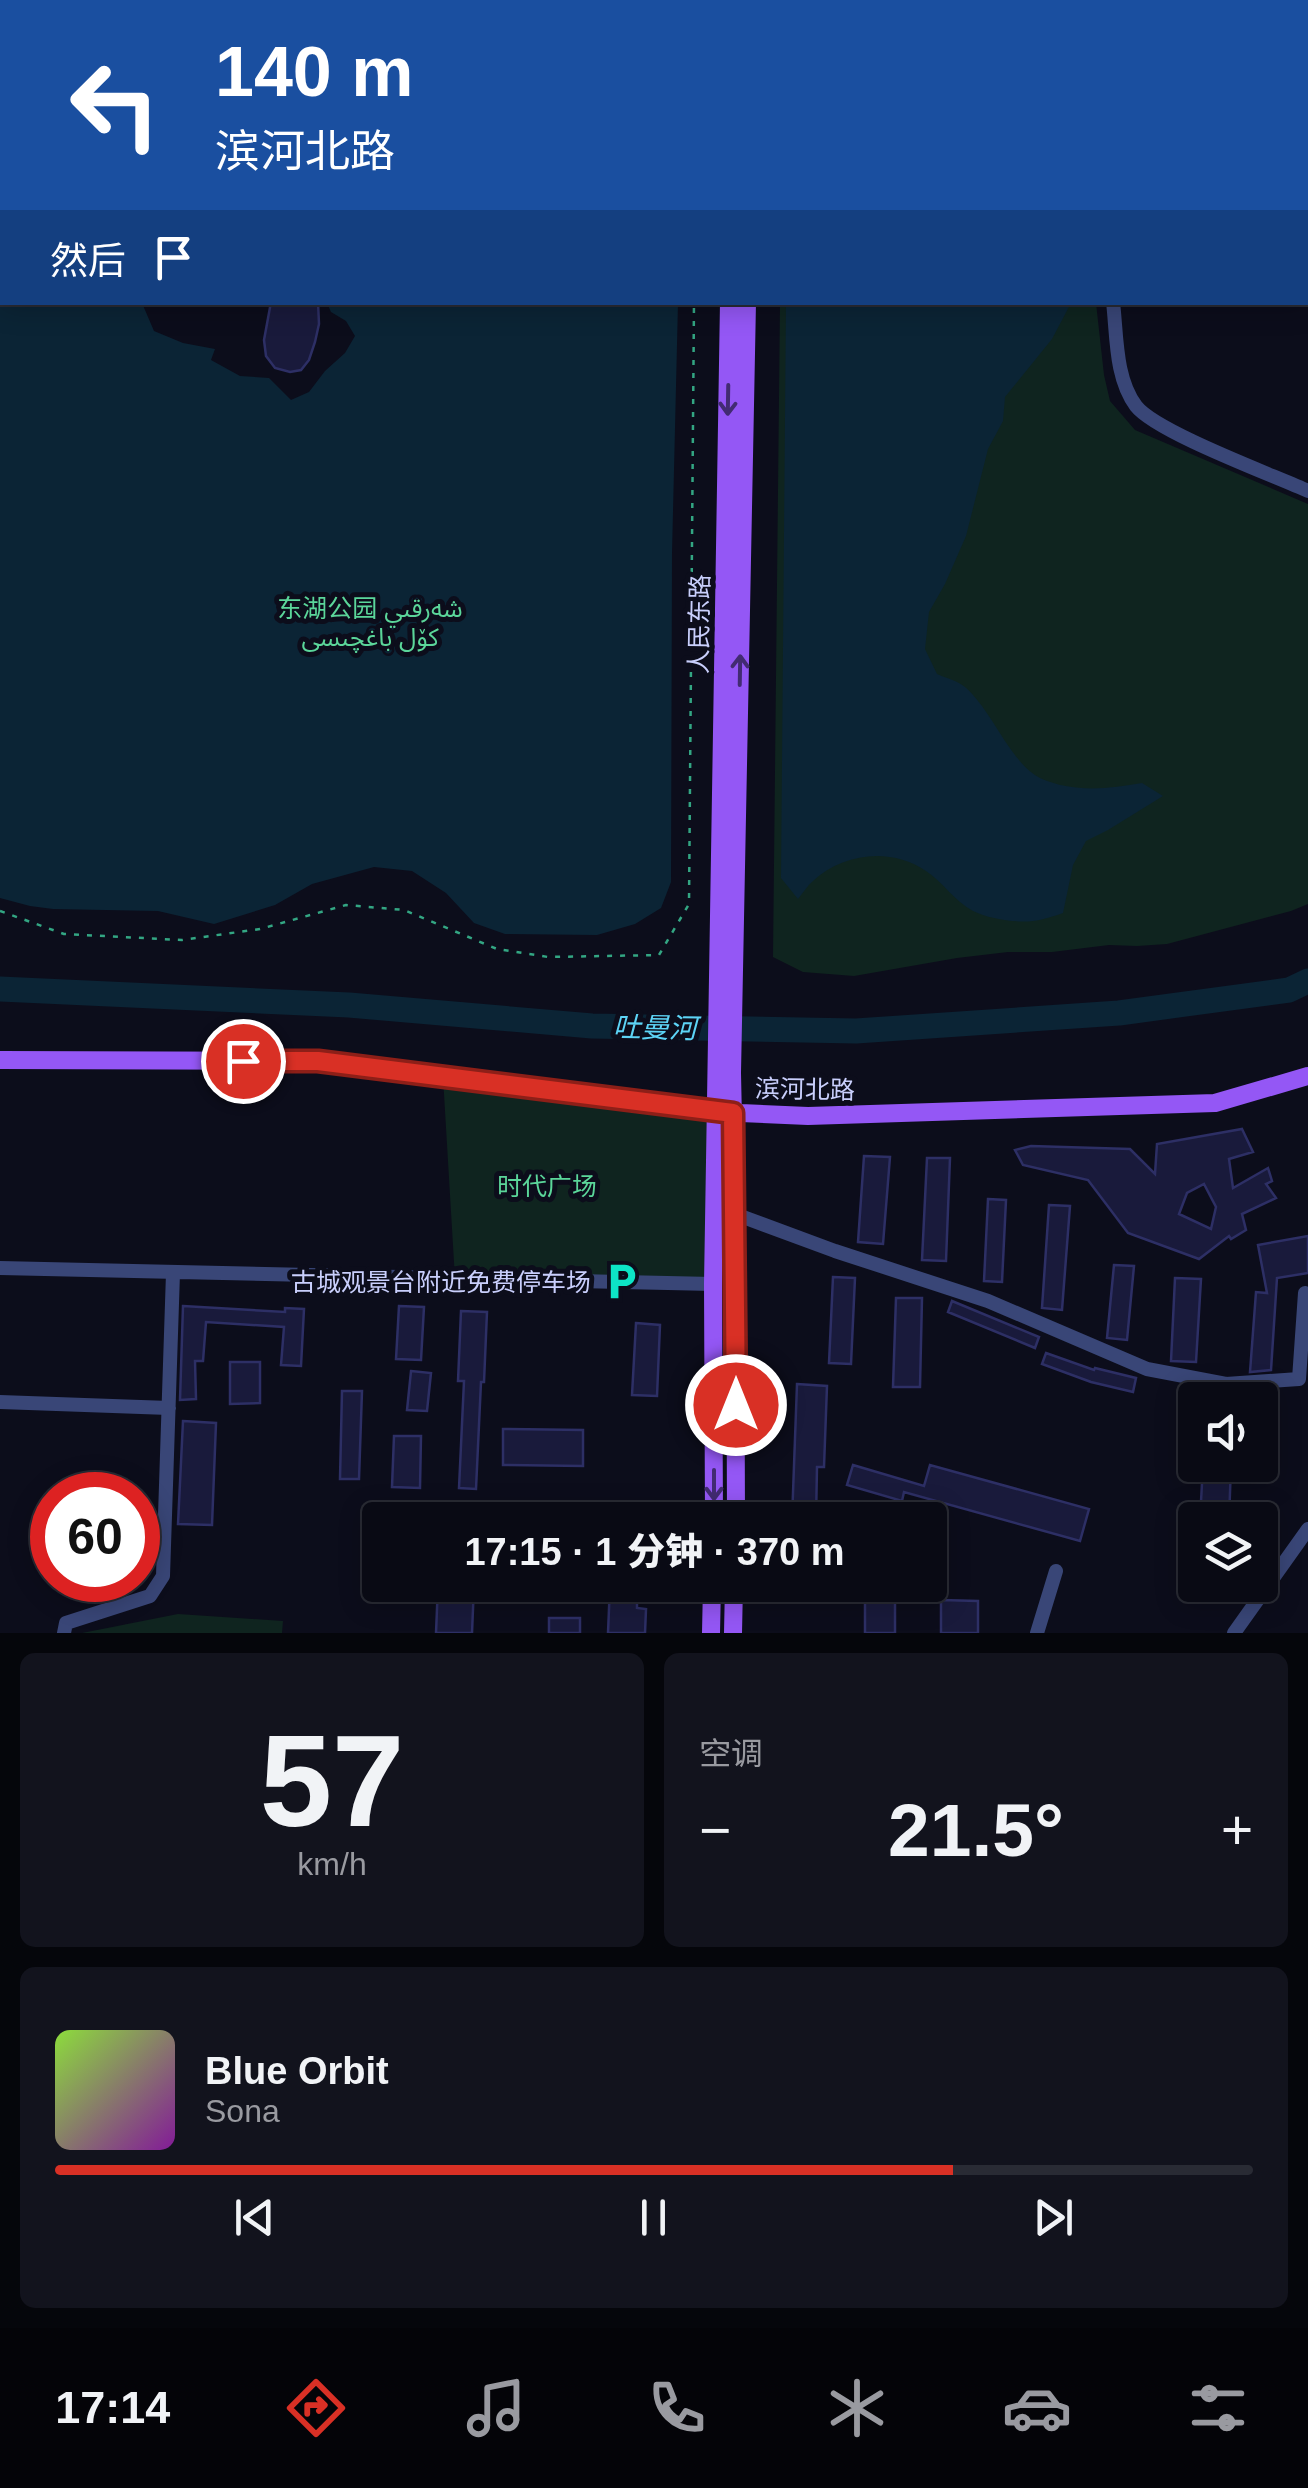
<!DOCTYPE html>
<html lang="zh">
<meta charset="utf-8">
<style>
:root{--surface:#090a14;--page:#12131d;--text:#f1f3f6;--muted:#999aa0;--line:#292b34;--accent:#d93025}
body{margin:0;font-family:Helvetica,"Noto Sans Arabic","Noto Sans SC",sans-serif;background:var(--page);color:var(--text);height:100vh;display:flex;flex-direction:column;font-size:38px;white-space:nowrap}
*{box-sizing:border-box;margin:0}
p{font-size:32px;color:var(--muted)}
.icon{flex:none;width:55px;height:55px;fill:none;stroke:currentColor;stroke-width:2;stroke-linecap:round;stroke-linejoin:round}
.map{position:relative;height:1633px;overflow:hidden}
.drawer{display:flex;flex-direction:column;gap:20px;padding:20px;background:#05060b;flex:1}
.drawer>*{flex:none}
.banner{position:absolute;left:0px;top:0px;width:1310px;height:305px;box-shadow:0 5px 25px #0003,0 0 0 2px var(--line);background:#1a4fa0;color:#fff;overflow:hidden}
.buttons{position:absolute;left:1178px;top:1382px;display:grid;gap:20px}
.buttons a{display:grid;place-items:center;width:100px;height:100px;border-radius:10px;background:var(--surface);box-shadow:0 5px 25px #0003,0 0 0 2px var(--line);font-size:50px}
.speed{position:absolute;left:30px;top:1472px;display:flex;gap:20px;font-size:50px;font-weight:700;text-align:center}
.speed>*{display:grid;place-content:center;width:130px;height:130px;border-radius:50%;background:var(--surface);box-shadow:0 5px 25px #0003,0 0 0 2px var(--line);line-height:1}
.speed .limit{border:15px solid #d22;background:#fff;color:#111}
.pin{position:absolute;display:grid;place-items:center;width:85px;height:85px;color:#fff;margin:-42px;border:5px solid #fff;border-radius:50%;box-shadow:0 2px 10px #0007}
.me{position:absolute;width:110px;margin:-55px;rotate:0deg;stroke-linejoin:round;filter:drop-shadow(0 0 8px #0008)}
.turn{display:flex;align-items:center;gap:35px;height:210px;padding:0 50px;font-size:45px}
.turn .icon{width:130px;height:130px;stroke-width:2.5}
.turn b{display:block;font-size:70px;line-height:85px}
.then{display:flex;align-items:center;height:95px;padding:0 50px;background:#0003;gap:20px;font-size:38px}
.big{font-size:75px;font-weight:800;line-height:1.1}
.drawer .widget{flex:1;display:flex;flex-direction:column;justify-content:center;gap:15px;min-width:0;padding:0 35px;border-radius:15px;background:var(--page)}
.drawer .dial{align-items:center;gap:0}
.dial b{font-size:130px;line-height:1}
.song{display:flex;align-items:center;gap:30px}
.cover{width:120px;height:120px;border-radius:15px;background:linear-gradient(135deg,hsl(90 70% 55%),hsl(290 70% 35%))}
.played{height:10px;border-radius:5px;background:linear-gradient(90deg,var(--accent) 75%,var(--line) 75%)}
.keys{display:flex;justify-content:space-around;direction:ltr}
.heat{display:flex;justify-content:space-between;align-items:center;font-size:55px;direction:ltr}
.drawer .tiles{flex:1;display:grid;gap:20px;grid-template-columns:1fr 1fr}
.widget:last-child{grid-column:span 2}
.trip{position:absolute;left:362px;top:1502px;width:585px;height:100px;border-radius:10px;background:var(--surface);box-shadow:0 5px 25px #0003,0 0 0 2px var(--line);font-weight:800;line-height:100px;text-align:center}
.tab-bar{display:flex;height:160px;justify-content:space-around;align-items:center;background:#040408;color:var(--muted)}
.tab-bar .icon{width:70px;height:70px}
.tab-bar .active{color:var(--accent)}
.tab-bar b{font-size:45px;color:var(--text)}
.map>svg:first-child{display:block}
.green{fill:#0f241f}
.water{fill:#0b2435}
.lines{fill:none;stroke-linecap:round;stroke-linejoin:round}
.river{stroke:#0b2435;stroke-width:25}
.building{fill:#191a3b;stroke:#2d2f65;stroke-width:2.5;fill-rule:evenodd}
.path{stroke:#33a683;stroke-width:2.5;stroke-dasharray:5 8;stroke-linecap:butt}
.minor{stroke:#394677;stroke-width:14}
.major{stroke:#9457f5;stroke-width:18}
.oneway{stroke:#422b72}
.route-casing{stroke:#8d1f18;stroke-width:25}
.route{stroke:#d93025;stroke-width:18}
.labels{text-anchor:middle;dominant-baseline:central;stroke-width:10;stroke-linejoin:round;paint-order:stroke}
.park-label{font-size:25px;fill:#5bd69a;stroke:#0c0d1b}
.street-label{font-size:25px;fill:#c9cffc;stroke:#0c0d1b}
.poi-label{font-size:25px;fill:#c9cffc;stroke:#0c0d1b;text-anchor:end}
.water-label{font-size:28px;font-style:italic;fill:#5dd4f6;stroke:#0c0d1b}
</style>
<div class="map">
<svg width="1308" height="1633" viewBox="0 0 1308 1633">
<rect width="100%" height="100%" fill="#0c0d1b"/>
<!-- green -->
<path class="green" d="M 784,0 L 1066,0 L 1066,2 L 784,2 Z
M 780,303 L 1096,303 L 1104,375 L 1110,401 L 1135,430 L 1308,504 L 1308,904 L 1291,911 L 1167,944 L 1137,946 L 1109,945 L 1052,952 L 1008,952 L 957,958 L 854,976 L 803,972 L 773,957 Z
M 443,1077 L 717,1112 L 713,1284 L 455,1279 Z
M 178,1614 L 283,1621 L 282,1633 L 82,1633 Z"/>
<!-- water -->
<path class="water" d="M 0,0 L 393,0 L 395,2 L 2,2 L 2,302 L 142,303 L 154,331 L 183,343 L 215,349 L 211,360 L 240,376 L 269,378 L 291,400 L 309,392 L 325,371 L 345,353 L 355,336 L 346,321 L 331,312 L 327,303 L 678,303 L 672,553 L 671,882 L 661,908 L 635,924 L 597,935 L 505,934 L 474,923 L 446,893 L 412,871 L 374,867 L 312,884 L 275,905 L 214,924 L 158,911 L 53,909 L 30,906 L 0,898 Z
M 786,303 L 1071,303 L 1052,339 L 1005,397 L 1003,421 L 988,449 L 966,536 L 945,584 L 929,612 L 925,649 L 937,674 C 946,678 958,681 965,687 C 992,710 1011,764 1040,778 C 1073,793 1108,789 1142,783 L 1163,796 L 1108,830 L 1086,841 L 1073,865 L 1063,913 C 1054,916 1043,920 1033,921 C 1016,923 989,919 973,911 C 954,901 943,882 926,871 C 891,847 843,853 813,881 C 807,886 803,893 798,899 L 781,878 Z"/>
<g class="lines">
<!-- river -->
<path class="river" d="M 0,989 L 349,1005 L 592,1026 L 856,1031 L 1119,1013 L 1289,990 L 1308,981"/>
</g>
<!-- building -->
<path class="building" d="M 271,302 L 318,302 L 319,324 L 315,342 L 309,360 L 301,370 L 290,372 L 275,368 L 266,356 L 264,340 Z
M 1242,1129 L 1253,1152 L 1229,1159 L 1233,1188 L 1268,1168 L 1272,1181 L 1266,1184 L 1276,1198 L 1242,1214 L 1246,1230 L 1231,1239 L 1229,1236 L 1199,1259 L 1128,1233 L 1088,1180 L 1023,1165 L 1015,1150 L 1031,1146 L 1130,1149 L 1155,1174 L 1157,1144 ZM 1204,1184 L 1216,1207 L 1211,1229 L 1179,1214 L 1187,1193 Z
M 864,1156 L 890,1157 L 883,1244 L 858,1242 Z
M 927,1158 L 950,1158 L 946,1261 L 922,1260 Z
M 988,1199 L 1006,1200 L 1002,1282 L 984,1281 Z
M 1049,1205 L 1070,1206 L 1062,1310 L 1042,1308 Z
M 1308,1236 L 1308,1273 L 1277,1278 L 1271,1370 L 1250,1372 L 1256,1292 L 1267,1293 L 1258,1245 Z
M 1114,1265 L 1134,1266 L 1127,1340 L 1107,1338 Z
M 833,1277 L 855,1278 L 851,1364 L 829,1363 Z
M 1175,1278 L 1201,1279 L 1196,1362 L 1171,1361 Z
M 896,1298 L 922,1298 L 920,1387 L 893,1387 Z
M 952,1301 L 1039,1337 L 1035,1348 L 948,1312 Z
M 183,1306 L 285,1312 L 285,1308 L 304,1309 L 301,1366 L 281,1365 L 284,1327 L 206,1322 L 203,1361 L 195,1361 L 196,1399 L 180,1400 Z
M 399,1306 L 424,1307 L 421,1360 L 396,1359 Z
M 461,1311 L 487,1312 L 484,1382 L 481,1382 L 476,1489 L 459,1488 L 464,1381 L 458,1381 Z
M 636,1323 L 660,1325 L 657,1396 L 632,1395 Z
M 1046,1353 L 1094,1370 L 1095,1368 L 1136,1378 L 1133,1392 L 1091,1382 L 1042,1364 Z
M 230,1362 L 260,1362 L 260,1403 L 230,1404 Z
M 411,1371 L 431,1373 L 427,1411 L 407,1410 Z
M 797,1384 L 827,1386 L 824,1467 L 817,1467 L 816,1520 L 792,1520 Z
M 342,1391 L 362,1391 L 359,1479 L 340,1479 Z
M 183,1421 L 216,1423 L 212,1525 L 178,1524 Z
M 503,1429 L 583,1430 L 583,1466 L 503,1465 Z
M 394,1436 L 421,1436 L 420,1488 L 392,1487 Z
M 853,1465 L 924,1486 L 930,1465 L 1089,1509 L 1080,1541 L 904,1492 L 902,1501 L 847,1485 Z
M 1203,1465 L 1231,1465 L 1229,1520 L 1200,1520 Z
M 607,1502 L 639,1502 L 639,1520 L 606,1520 Z
M 438,1585 L 474,1585 L 472,1633 L 436,1633 Z
M 610,1585 L 637,1585 L 637,1608 L 646,1609 L 645,1633 L 608,1633 Z
M 941,1600 L 978,1601 L 978,1633 L 941,1633 Z
M 865,1601 L 895,1601 L 895,1633 L 865,1633 Z
M 549,1618 L 580,1618 L 580,1633 L 549,1633 Z"/>
<g class="lines">
<!-- path -->
<path class="path" d="M 425,0 L 429,2
M 0,911 L 64,934 L 182,940 L 260,929 L 346,905 L 404,910 L 497,949 L 548,957 L 659,955 L 689,904 L 694,302"/>
<!-- minor -->
<path class="minor" d="M 1081,0 L 1081,2
M 1113,302 C 1117,336 1115,378 1136,406 C 1156,432 1273,475 1308,491
M 735,1214 L 835,1251 L 988,1301 L 1147,1369 L 1226,1384 L 1299,1379 L 1305,1293
M 0,1268 L 713,1284
M 0,1402 L 169,1408
M 64,1633 L 66,1623 L 150,1596 L 163,1576 L 173,1273
M 1037,1633 L 1056,1571
M 1234,1633 L 1308,1529"/>
<!-- major -->
<path class="major" d="M 734,2 L 734,0
M 753,2 L 753,0
M 0,1060 L 318,1061 L 717,1112 L 808,1116 L 1215,1103 L 1308,1076
M 714,1520 L 713,1284 L 729,302
M 736,1520 L 735,1214 L 732,1073 L 747,302
M 711,1633 L 712,1585
M 733,1633 L 734,1585"/>
</g>
<!-- one-way arrows -->
<defs><path id="oneway-shaft" d="M-6 0H5M1.5-3L5.5 0L1.5 3" fill="none" stroke-width="1.6" stroke-linecap="round" stroke-linejoin="round" transform="scale(2.5)"/></defs>
<g class="oneway">
<use href="#oneway-shaft" transform="translate(728 400) rotate(91)"/>
<use href="#oneway-shaft" transform="translate(740 670) rotate(-89)"/>
<use href="#oneway-shaft" transform="translate(714 1485) rotate(90)"/>
</g>
<g class="lines">
<defs>
<path id="route" d="M 243,1061 L 318,1061 L 733,1113 L 736,1405"/>
</defs>
<!-- route casing -->
<use href="#route" class="route-casing"/>
<!-- route -->
<use href="#route" class="route"/>
</g>
<!-- icons -->
<defs>
<symbol id="parking-bare" viewBox="-9 -9 18 18"><path d="M-3.5-5.5H1a3.5 3.5 0 0 1 0 7H-1V5.5H-3.5ZM-1-3.4V-.6H.8a1.4 1.4 0 0 0 0-2.8Z" fill="#0de4c6" stroke="#0c0d1b" stroke-width="2.5" paint-order="stroke"/></symbol>
</defs>
<g fill-rule="evenodd">
<use href="#parking-bare" x="594" y="1254" width="55" height="55"/>
</g>
<g class="labels">
<!-- park labels -->
<g class="park-label">
<text x="370" y="608">东湖公园 شەرقىي<tspan x="370" dy="29">كۆل باغچىسى</tspan></text>
<text x="547" y="1186">时代广场</text>
</g>
<!-- street labels -->
<g class="street-label">
<text transform="translate(699 624) rotate(-89)">人民东路</text>
<text transform="translate(805 1089) rotate(1)">滨河北路</text>
</g>
<!-- poi labels -->
<g class="poi-label">
<text x="591" y="1282">古城观景台附近免费停车场</text>
</g>
<!-- water labels -->
<g class="water-label">
<text transform="translate(655 1028) rotate(1)">吐曼河</text>
</g>
</g>
</svg>
<div class="buttons">
<a><svg class="icon" aria-label="sound" viewBox="0 0 24 24"><path d="M4 9h4l5-4v14l-5-4H4zM17 9q2 3 0 6"/></svg></a>
<a><svg class="icon" aria-label="layers" viewBox="0 0 24 24"><path d="M12 4l9 5-9 5-9-5zM3 14l9 5 9-5"/></svg></a>
</div>
<div class="speed"><div class="limit">60</div></div>
<div class="pin" style="left:243px;top:1061px;background:#d93025"><svg class="icon" aria-label="arrive" viewBox="0 0 24 24"><path d="M6 21V4h12l-3 4 3 4H6"/></svg></div>
<svg class="me" style="left:736px;top:1405px" viewBox="-20 -20 40 40"><circle r="17" fill="#d93025" stroke="#fff" stroke-width="3"/><path d="M0-11L8 9 0 5-8 9z" fill="#fff"/></svg>
<div class="trip">17:15 · 1 分钟 · 370 m</div>
<div class="banner">
<div class="turn"><svg class="icon" aria-label="left" viewBox="0 0 24 24"><path d="M17 20v-9H6M10 6l-5 5 5 5"/></svg><div><b>140 m</b>滨河北路</div></div>
<div class="then">然后<svg class="icon" aria-label="arrive" viewBox="0 0 24 24"><path d="M6 21V4h12l-3 4 3 4H6"/></svg></div>
</div>
</div>
<section class="drawer">
<div class="tiles">
<div class="widget dial"><b>57</b><p>km/h</p></div>
<div class="widget"><p>空调</p>
<div class="heat"><a>−</a><b class="big">21.5°</b><a>+</a></div>
</div>
<div class="widget">
<div class="song"><i class="cover"></i><div><b>Blue Orbit</b><p>Sona</p></div></div>
<div class="played"></div>
<div class="keys"><svg class="icon" aria-label="previous" viewBox="0 0 24 24"><path d="M18 5L8 12l10 7zM5 5v14"/></svg><svg class="icon" aria-label="pause" viewBox="0 0 24 24"><path d="M8 5v14M16 5v14"/></svg><svg class="icon" aria-label="next" viewBox="0 0 24 24"><path d="M6 5l10 7-10 7zM19 5v14"/></svg></div>
</div>
</div>
</section>
<nav class="tab-bar">
<b>17:14</b>
<svg class="icon active" aria-label="directions" viewBox="0 0 24 24"><path d="M12 3l9 9-9 9-9-9zM9 14v-3h6M13 9l2 2-2 2"/></svg>
<svg class="icon" aria-label="music" viewBox="0 0 24 24"><path d="M9 18V5l10-2v13"/><circle cx="6" cy="18" r="3"/><circle cx="16" cy="16" r="3"/></svg>
<svg class="icon" aria-label="phone" viewBox="0 0 24 24"><path d="M5 4h4l2 5-3 2q2 4 5 5l2-3 5 2v4C11 20 4 13 5 4z"/></svg>
<svg class="icon" aria-label="climate" viewBox="0 0 24 24"><path d="M12 3v18M4 7l16 10M4 17L20 7"/></svg>
<svg class="icon" aria-label="car" viewBox="0 0 24 24"><path d="M5 17H2v-5l4-1 3-4h7l3 4 3 1v5h-3M9 17h6M6 11h13"/><circle cx="7" cy="17" r="2"/><circle cx="17" cy="17" r="2"/></svg>
<svg class="icon" aria-label="filters" viewBox="0 0 24 24"><path d="M4 7h16M4 17h16"/><circle cx="9" cy="7" r="2"/><circle cx="15" cy="17" r="2"/></svg>
</nav>
